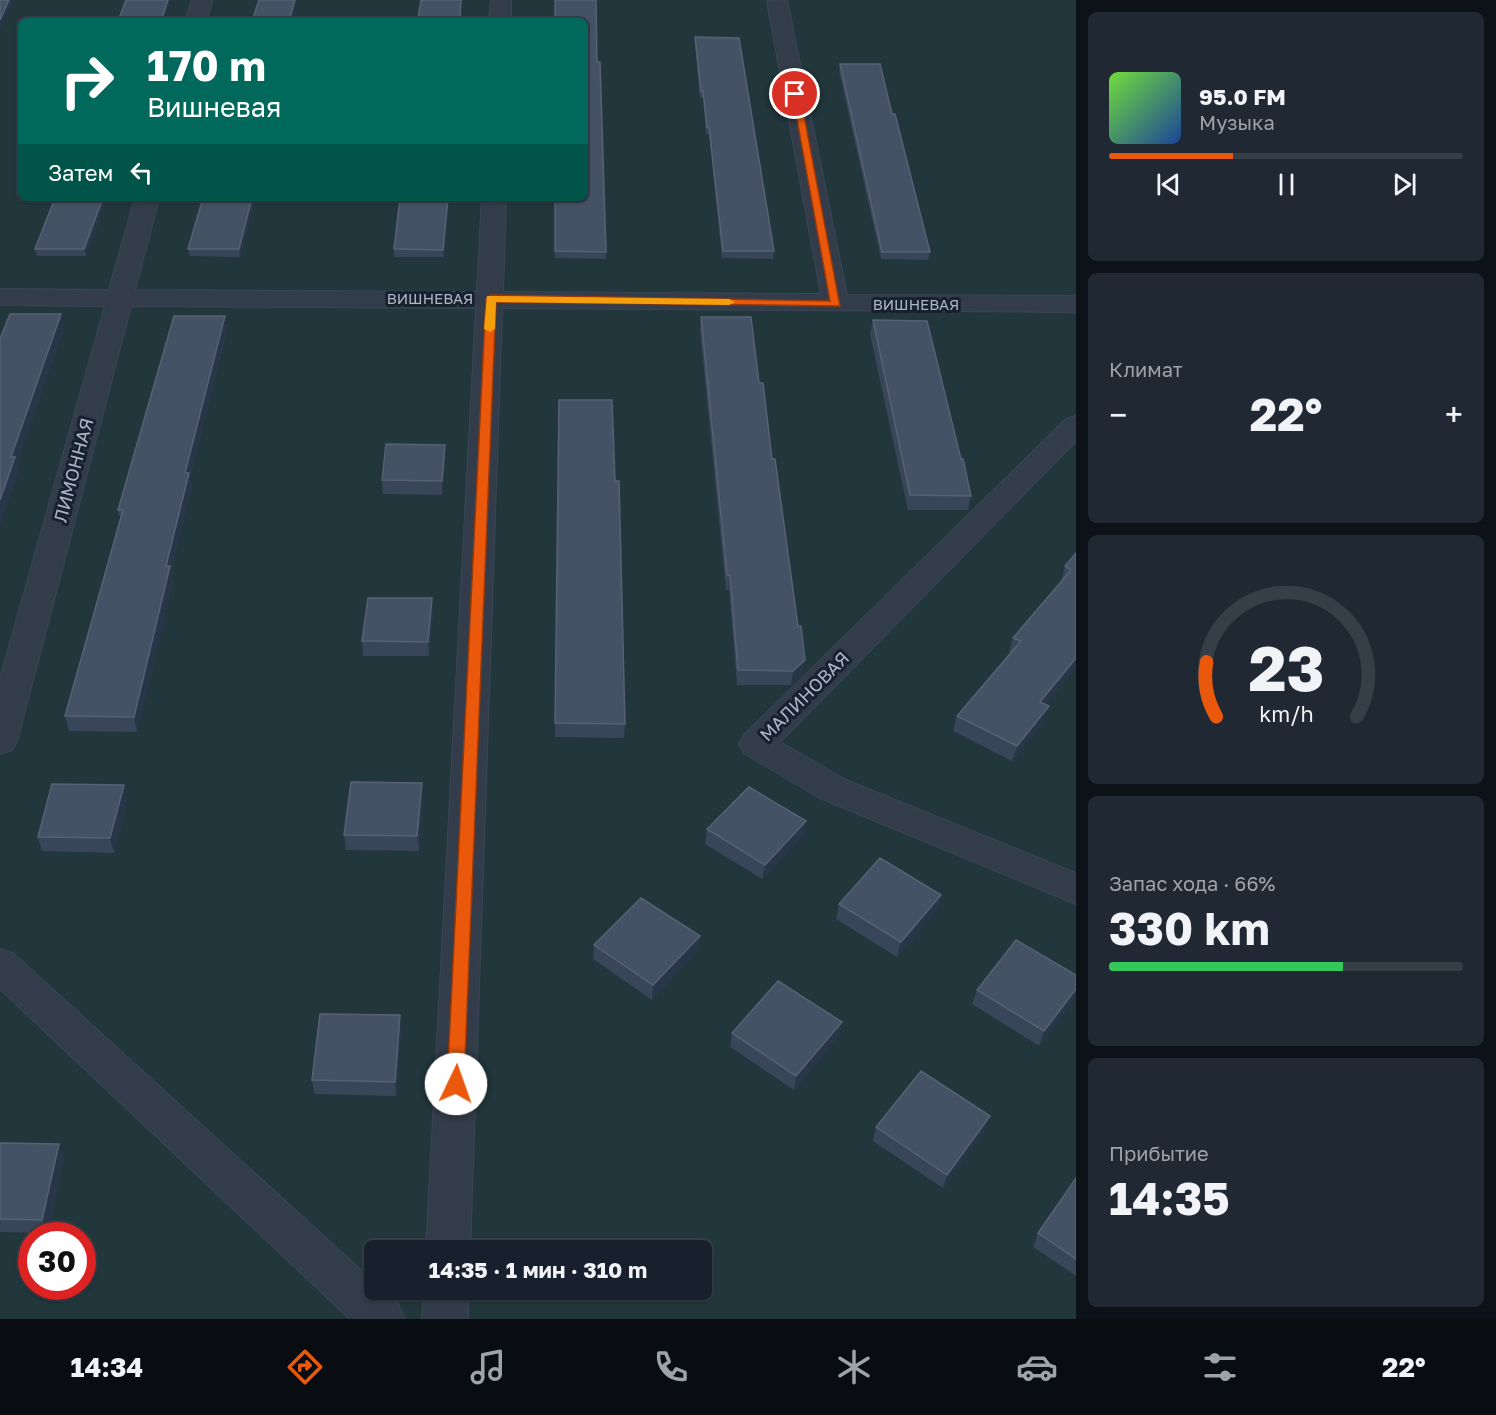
<!DOCTYPE html>
<html lang="ru">
<meta charset="utf-8">
<style>
:root{--surface:#17202c;--page:#202834;--text:#f1f3f6;--muted:#9ea3a9;--line:#363e48;--accent:#ea580c}
body{margin:0;font-family:"Golos Text",sans-serif;background:var(--page);color:var(--text);height:100vh;display:flex;flex-direction:column;font-size:22px;white-space:nowrap}
*{box-sizing:border-box;margin:0}
p{font-size:20px;color:var(--muted)}
.icon{flex:none;width:33px;height:33px;fill:none;stroke:currentColor;stroke-width:2;stroke-linecap:round;stroke-linejoin:round}
.map{position:relative;flex:1;overflow:hidden}
.drawer{display:flex;flex-direction:column;gap:12px;padding:12px;background:#0d1218;width:420px}
.drawer>*{flex:none}
.top-card{position:absolute;left:18px;top:18px;width:570px;height:183px;border-radius:9px;box-shadow:0 2px 4px #0004,0 0 0 2px var(--line);background:#00695c;color:#fff;overflow:hidden}
.speed{position:absolute;left:18px;top:1222px;display:flex;gap:12px;font-size:30px;font-weight:700;text-align:center}
.speed>*{display:grid;place-content:center;width:78px;height:78px;border-radius:50%;background:var(--surface);box-shadow:0 2px 4px #0004,0 0 0 2px var(--line);line-height:1}
.speed .limit{border:9px solid #d22;background:#fff;color:#111}
.pin{position:absolute;display:grid;place-items:center;width:51px;height:51px;color:#fff;margin:-26px;border:3px solid #fff;border-radius:50%;box-shadow:0 2px 6px #0007}
.me{position:absolute;width:66px;margin:-33px;rotate:3deg;stroke-linejoin:round;filter:drop-shadow(0 0 4px #0008)}
.turn{display:flex;align-items:center;gap:21px;height:126px;padding:0 30px;font-size:27px}
.turn .icon{width:78px;height:78px;stroke-width:2.5}
.turn b{display:block;font-size:42px;line-height:51px}
.then{display:flex;align-items:center;height:57px;padding:0 30px;background:#0003;gap:12px;font-size:22px}
.big{font-size:45px;font-weight:700;line-height:1.1}
.drawer .tile{flex:1;display:flex;flex-direction:column;justify-content:center;gap:9px;min-width:0;padding:0 21px;border-radius:9px;background:var(--page)}
.drawer .dial{align-items:center;gap:0}
.dial svg{height:156px;overflow:visible;fill:none;stroke:var(--line);stroke-width:7;stroke-linecap:round;text-anchor:middle}
.dial text{fill:var(--text);stroke:none}
.song{display:flex;align-items:center;gap:18px}
.cover{width:72px;height:72px;border-radius:9px;background:linear-gradient(135deg,hsl(100 70% 55%),hsl(220 70% 35%))}
.played{height:6px;border-radius:3px;background:linear-gradient(90deg,var(--accent) 35%,var(--line) 35%)}
.keys{display:flex;justify-content:space-around;direction:ltr}
.heat{display:flex;justify-content:space-between;align-items:center;font-size:33px;direction:ltr}
.charge{height:9px;border-radius:4px;background:linear-gradient(90deg,#34c759 66%,var(--line) 0)}
.trip{position:absolute;left:364px;top:1240px;width:348px;height:60px;border-radius:9px;background:var(--surface);box-shadow:0 2px 4px #0004,0 0 0 2px var(--line);font-weight:700;line-height:60px;text-align:center}
.tabs{display:flex;height:96px;justify-content:space-around;align-items:center;background:#090d12;color:var(--muted)}
.tabs .icon{width:42px;height:42px}
.tabs .current{color:var(--accent)}
.tabs b{font-size:27px;color:var(--text)}
main{display:flex;flex:1;min-height:0}
.map>svg:first-child{display:block}
.green{fill:#21373b;fill-rule:evenodd}
.lines{fill:none;stroke-linecap:round;stroke-linejoin:round}
.minor-casing{stroke:#3c4554;stroke-width:2}
.minor{fill:#333c4a;fill-rule:evenodd}
.wall{fill:#394559}
.shaded-wall{fill:#293548}
.building{fill:#455265;stroke:#566174;stroke-width:1.5}
.route{fill:#ea580c;stroke:#983908;stroke-width:1.5}
.slow{fill:#f59e0b}
.labels{text-anchor:middle;dominant-baseline:central;stroke-width:6;stroke-linejoin:round;paint-order:stroke}
.far-street-label{font-size:15px;fill:#adb6c7;stroke:#18212f}
.street-label{font-size:18px;fill:#adb6c7;stroke:#18212f}
</style>
<main>
<div class="map">
<svg width="1076" height="1319" viewBox="0 0 1076 1319">
<rect width="100%" height="100%" fill="#1f2a3a"/>
<!-- green -->
<path class="green" d="M 0,0 L 1076,0 L 1076,1319 L 0,1319 ZM 21,21 L 585,21 L 585,198 L 21,198 ZM 32,1236 L 82,1236 L 82,1287 L 32,1287 ZM 375,1251 L 702,1251 L 702,1290 L 375,1290 Z"/>
<g class="lines">
<defs>
<path id="minor" d="M 192,0 L 212,0 L 207,21 L 185,21 Z
M 491,0 L 511,0 L 511,21 L 489,21 Z
M 787,0 L 847,295 L 1076,296 L 1076,312 L 502,308 L 470,1251 L 426,1251 L 476,308 L 131,306 L 17,741 L 12,750 L 0,754 L 0,679 L 105,306 L 0,305 L 0,289 L 109,290 L 135,198 L 159,198 L 135,290 L 477,292 L 482,198 L 506,198 L 503,292 L 821,294 L 767,1 Z
M 1076,416 L 1076,441 L 780,742 L 846,780 L 1076,873 L 1076,904 L 820,798 L 744,753 L 739,744 L 744,735 L 1066,419 Z
M 0,949 L 14,954 L 375,1283 L 375,1290 L 383,1290 L 398,1304 L 405,1319 L 350,1319 L 0,989 Z
M 424,1290 L 468,1290 L 468,1319 L 422,1319 Z"/>
</defs>
<!-- minor casing -->
<use href="#minor" class="minor-casing"/>
<!-- minor -->
<use href="#minor" class="minor"/>
</g>
<!-- wall -->
<path class="wall" d="M 695,37 L 774,251 L 773,259 L 722,258 L 709,134 L 706,134 L 703,98 L 700,98 L 695,44 Z
M 597,62 L 606,259 L 555,258 L 555,198 Z
M 840,64 L 892,114 L 930,252 L 928,260 L 881,259 L 839,71 Z
M 55,198 L 107,198 L 86,256 L 37,256 L 35,249 Z
M 203,198 L 255,198 L 240,257 L 190,256 L 188,249 Z
M 449,198 L 444,257 L 394,257 L 394,249 Z
M 225,316 L 227,331 L 190,479 L 192,488 L 171,571 L 173,581 L 137,732 L 69,731 L 65,716 L 120,518 L 118,510 Z
M 701,317 L 759,383 L 798,626 L 805,660 L 802,675 L 791,685 L 737,685 L 729,590 L 726,590 L 700,331 Z
M 873,320 L 961,459 L 971,496 L 968,510 L 908,510 L 870,334 Z
M 559,400 L 615,481 L 625,724 L 624,738 L 555,737 Z
M 445,445 L 445,459 L 442,495 L 383,494 L 382,480 Z
M 1076,553 L 1046,705 L 1044,721 L 1012,761 L 953,731 L 957,716 L 1011,653 L 1009,652 L 1013,638 L 1061,582 L 1065,566 Z
M 433,613 L 429,656 L 363,656 L 362,641 Z
M 124,785 L 127,800 L 114,853 L 42,851 L 38,837 Z
M 423,798 L 419,851 L 346,850 L 344,835 Z
M 806,821 L 804,835 L 762,879 L 705,844 L 707,829 Z
M 941,895 L 937,909 L 897,957 L 836,919 L 839,904 Z
M 594,945 L 698,950 L 652,1000 L 593,959 Z
M 1076,975 L 1076,996 L 1039,1046 L 972,1004 L 977,990 Z
M 842,1022 L 839,1036 L 794,1090 L 730,1047 L 732,1033 Z
M 401,1029 L 396,1096 L 314,1094 L 312,1080 Z
M 876,1127 L 985,1130 L 943,1188 L 873,1141 Z
M 0,1143 L 64,1158 L 48,1233 L 0,1232 Z
M 1076,1178 L 1076,1276 L 1033,1247 L 1038,1233 Z"/>
<!-- shaded-wall -->
<path class="shaded-wall" d="M 9,0 L 14,0 L 0,30 L 0,20 Z
M 168,0 L 172,0 L 164,21 L 161,21 Z
M 295,0 L 297,0 L 292,21 L 289,21 Z
M 103,198 L 107,198 L 86,256 L 84,249 Z
M 252,198 L 255,198 L 240,257 L 239,249 Z
M 448,198 L 449,198 L 444,257 L 443,250 Z
M 61,314 L 64,329 L 17,466 L 19,472 L 0,527 L 0,500 L 11,457 Z
M 225,316 L 227,331 L 190,479 L 192,488 L 171,571 L 173,581 L 137,732 L 134,717 L 185,473 Z
M 445,445 L 445,459 L 442,495 L 442,481 Z
M 432,598 L 433,613 L 429,656 L 428,642 Z
M 1076,658 L 1076,668 L 1036,717 L 1040,702 Z
M 805,660 L 802,675 L 791,685 L 793,671 Z
M 1049,706 L 1044,721 L 1012,761 L 1017,746 Z
M 422,783 L 423,798 L 419,851 L 417,836 Z
M 124,785 L 127,800 L 114,853 L 110,838 Z
M 806,821 L 804,835 L 762,879 L 765,865 Z
M 941,895 L 937,909 L 897,957 L 901,942 Z
M 700,936 L 698,950 L 652,1000 L 653,985 Z
M 1076,989 L 1076,996 L 1039,1046 L 1044,1031 Z
M 400,1015 L 401,1029 L 396,1096 L 395,1082 Z
M 842,1022 L 839,1036 L 794,1090 L 796,1076 Z
M 990,1116 L 985,1130 L 943,1188 L 947,1175 Z
M 59,1144 L 64,1158 L 48,1233 L 42,1220 Z"/>
<!-- building -->
<path class="building" d="M 0,0 L 9,0 L 0,20 Z
M 126,0 L 168,0 L 161,21 L 118,21 Z
M 259,0 L 295,0 L 289,21 L 252,21 Z
M 421,0 L 461,0 L 460,21 L 420,21 L 421,18 L 418,18 Z
M 555,0 L 596,0 L 597,62 L 600,62 L 606,252 L 555,251 L 555,198 L 585,198 L 585,21 L 555,21 Z
M 695,37 L 739,38 L 774,251 L 723,251 L 709,127 L 707,127 L 703,91 L 701,91 Z
M 840,64 L 880,64 L 892,114 L 895,114 L 930,252 L 882,252 Z
M 55,198 L 103,198 L 84,249 L 35,249 Z
M 203,198 L 252,198 L 239,249 L 188,249 Z
M 400,198 L 448,198 L 443,250 L 394,249 Z
M 10,314 L 61,314 L 11,457 L 15,457 L 0,500 L 0,339 Z
M 174,316 L 225,316 L 185,473 L 189,473 L 166,566 L 170,566 L 134,717 L 65,716 L 123,510 L 118,510 Z
M 701,317 L 751,317 L 759,383 L 763,383 L 772,459 L 775,459 L 798,626 L 801,626 L 805,660 L 793,671 L 738,670 L 730,575 L 727,575 Z
M 873,320 L 927,321 L 961,459 L 963,459 L 971,496 L 910,495 Z
M 559,400 L 612,400 L 615,481 L 619,481 L 625,724 L 555,723 Z
M 386,444 L 445,445 L 442,481 L 382,480 Z
M 1076,553 L 1076,658 L 1040,702 L 1049,706 L 1017,746 L 957,716 L 1021,641 L 1013,638 L 1071,570 L 1065,566 Z
M 368,598 L 432,598 L 428,642 L 362,641 Z
M 351,782 L 422,783 L 417,836 L 344,835 Z
M 52,784 L 124,785 L 110,838 L 38,837 Z
M 749,787 L 806,821 L 765,865 L 707,829 Z
M 880,858 L 941,895 L 901,942 L 839,904 Z
M 641,898 L 700,936 L 653,985 L 594,945 Z
M 1016,940 L 1076,975 L 1076,989 L 1044,1031 L 977,990 Z
M 778,981 L 842,1022 L 796,1076 L 732,1033 Z
M 320,1014 L 400,1015 L 395,1082 L 312,1080 Z
M 921,1071 L 990,1116 L 947,1175 L 876,1127 Z
M 0,1143 L 59,1144 L 42,1220 L 0,1219 Z
M 1076,1178 L 1076,1259 L 1038,1233 Z"/>
<!-- route -->
<path class="route" d="M 792,92 L 800,94 L 840,306 L 496,302 L 464,1084 L 462,1090 L 456,1092 L 450,1090 L 447,1084 L 486,298 L 491,295 L 830,301 Z"/>
<!-- slow -->
<path class="slow" d="M 487,296 L 729,299 L 735,302 L 729,305 L 496,302 L 495,329 L 490,332 L 484,329 Z"/>
<g class="labels">
<!-- far-street labels -->
<g class="far-street-label">
<text x="430" y="298">ВИШНЕВАЯ</text>
<text x="916" y="304">ВИШНЕВАЯ</text>
</g>
<!-- street labels -->
<g class="street-label">
<text transform="translate(73 470) rotate(-75)">ЛИМОННАЯ</text>
<text transform="translate(804 696) rotate(-45)">МАЛИНОВАЯ</text>
</g>
</g>
</svg>
<div class="speed"><div class="limit">30</div></div>
<div class="pin" style="left:795px;top:94px;background:#d93025"><svg class="icon" aria-label="arrive" viewBox="0 0 24 24"><path d="M6 21V4h12l-3 4 3 4H6"/></svg></div>
<svg class="me" style="left:456px;top:1084px" viewBox="-20 -20 40 40"><circle r="19" fill="#fff"/><path d="M0-13L10 11 0 6-10 11z" fill="#ea580c"/></svg>
<div class="trip">14:35 · 1 мин · 310 m</div>
<div class="top-card">
<div class="turn"><svg class="icon" aria-label="right" viewBox="0 0 24 24"><path d="M7 20v-9h11M14 6l5 5-5 5"/></svg><div><b>170 m</b>Вишневая</div></div>
<div class="then">Затем<svg class="icon" aria-label="left" viewBox="0 0 24 24"><path d="M17 20v-9H6M10 6l-5 5 5 5"/></svg></div>
</div>
</div>
<section class="drawer">
<div class="tile">
<div class="song"><i class="cover"></i><div><b>95.0 FM</b><p>Музыка</p></div></div>
<div class="played"></div>
<div class="keys"><svg class="icon" aria-label="previous" viewBox="0 0 24 24"><path d="M18 5L8 12l10 7zM5 5v14"/></svg><svg class="icon" aria-label="pause" viewBox="0 0 24 24"><path d="M8 5v14M16 5v14"/></svg><svg class="icon" aria-label="next" viewBox="0 0 24 24"><path d="M6 5l10 7-10 7zM19 5v14"/></svg></div>
</div>
<div class="tile"><p>Климат</p>
<div class="heat"><a>−</a><b class="big">22°</b><a>+</a></div>
</div>
<div class="tile dial"><svg viewBox="0 0 100 80">
<path d="M14 69A42 42 0 1 1 86 69"/>
<path d="M14 69A42 42 0 0 1 9 41" stroke="#ea580c"/>
<text x="50" y="56" font-size="32" font-weight="700">23</text>
<text x="50" y="72" font-size="11">km/h</text>
</svg></div>
<div class="tile"><p>Запас хода · 66%</p><b class="big">330 km</b><div class="charge"></div></div>
<div class="tile"><p>Прибытие</p><b class="big">14:35</b></div>
</section>
</main>
<nav class="tabs">
<b>14:34</b>
<svg class="icon current" aria-label="directions" viewBox="0 0 24 24"><path d="M12 3l9 9-9 9-9-9zM9 14v-3h6M13 9l2 2-2 2"/></svg>
<svg class="icon" aria-label="music" viewBox="0 0 24 24"><path d="M9 18V5l10-2v13"/><circle cx="6" cy="18" r="3"/><circle cx="16" cy="16" r="3"/></svg>
<svg class="icon" aria-label="phone" viewBox="0 0 24 24"><path d="M5 4h4l2 5-3 2q2 4 5 5l2-3 5 2v4C11 20 4 13 5 4z"/></svg>
<svg class="icon" aria-label="climate" viewBox="0 0 24 24"><path d="M12 3v18M4 7l16 10M4 17L20 7"/></svg>
<svg class="icon" aria-label="car" viewBox="0 0 24 24"><path d="M5 17H2v-5l4-1 3-4h7l3 4 3 1v5h-3M9 17h6M6 11h13"/><circle cx="7" cy="17" r="2"/><circle cx="17" cy="17" r="2"/></svg>
<svg class="icon" aria-label="filters" viewBox="0 0 24 24"><path d="M4 7h16M4 17h16"/><circle cx="9" cy="7" r="2"/><circle cx="15" cy="17" r="2"/></svg>
<b>22°</b>
</nav>
